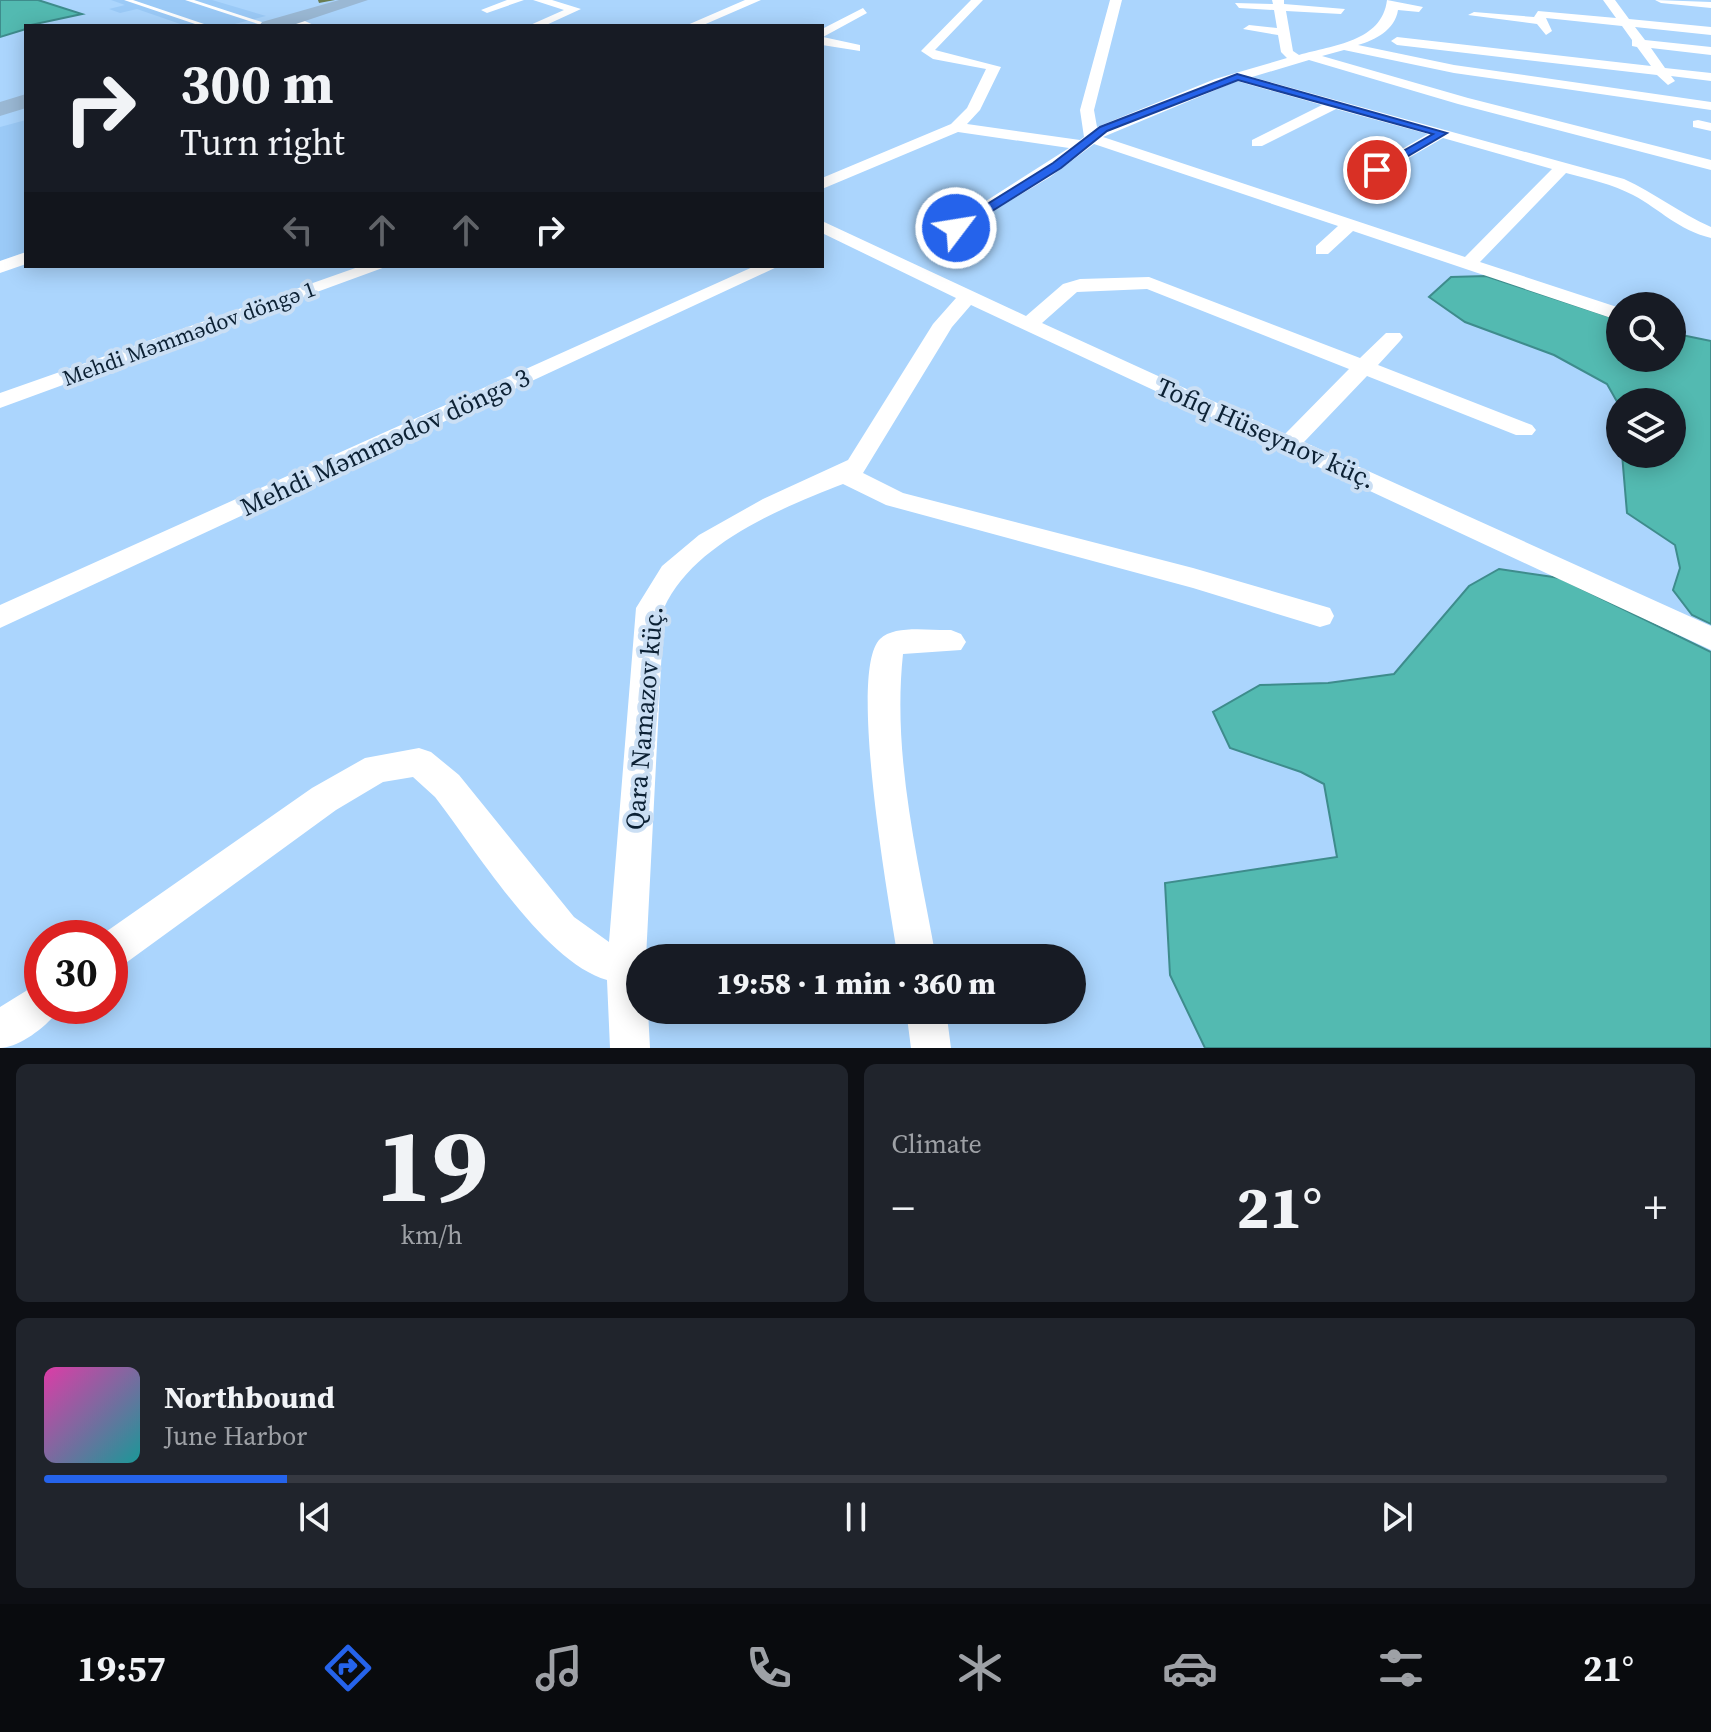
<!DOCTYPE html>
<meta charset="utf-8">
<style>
:root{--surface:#171b24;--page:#20242c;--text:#f1f3f6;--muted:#9ea1a6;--line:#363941;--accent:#2563eb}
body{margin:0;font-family:"Source Serif 4",serif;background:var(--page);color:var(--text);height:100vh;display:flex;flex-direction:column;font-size:30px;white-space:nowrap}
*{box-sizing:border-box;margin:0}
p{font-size:26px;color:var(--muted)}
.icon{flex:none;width:44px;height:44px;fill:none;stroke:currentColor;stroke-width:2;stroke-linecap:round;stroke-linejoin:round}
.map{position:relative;height:1048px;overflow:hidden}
.drawer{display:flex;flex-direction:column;gap:16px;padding:16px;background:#0d0f14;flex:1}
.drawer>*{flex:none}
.top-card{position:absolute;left:24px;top:24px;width:800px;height:244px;border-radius:0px;box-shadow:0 4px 20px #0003;background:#171b24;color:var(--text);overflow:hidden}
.fabs{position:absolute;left:1606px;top:292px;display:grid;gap:16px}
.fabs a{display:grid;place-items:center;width:80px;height:80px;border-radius:50%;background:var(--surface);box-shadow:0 4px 20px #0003;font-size:40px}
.speed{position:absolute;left:24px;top:920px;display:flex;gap:16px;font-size:40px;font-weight:700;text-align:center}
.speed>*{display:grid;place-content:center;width:104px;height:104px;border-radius:50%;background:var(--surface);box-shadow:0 4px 20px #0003;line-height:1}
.speed .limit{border:12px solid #d22;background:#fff;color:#111}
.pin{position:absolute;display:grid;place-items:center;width:68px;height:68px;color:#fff;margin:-34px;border:4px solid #fff;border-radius:50%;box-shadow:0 2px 8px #0007}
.me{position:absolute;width:88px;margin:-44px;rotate:59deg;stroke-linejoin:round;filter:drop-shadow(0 0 6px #0008)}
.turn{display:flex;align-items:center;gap:28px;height:168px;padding:0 24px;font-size:36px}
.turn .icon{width:104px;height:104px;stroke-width:2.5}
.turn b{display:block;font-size:56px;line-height:68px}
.lanes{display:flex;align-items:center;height:76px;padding:0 24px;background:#0003;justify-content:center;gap:40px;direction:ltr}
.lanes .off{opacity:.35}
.big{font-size:60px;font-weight:800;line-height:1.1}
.drawer .card{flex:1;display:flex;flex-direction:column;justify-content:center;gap:12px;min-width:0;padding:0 28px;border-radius:12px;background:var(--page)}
.drawer .dial{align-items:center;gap:0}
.dial b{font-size:104px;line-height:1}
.song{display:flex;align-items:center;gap:24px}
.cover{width:96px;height:96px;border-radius:12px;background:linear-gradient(135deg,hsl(320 70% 55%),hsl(180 70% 35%))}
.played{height:8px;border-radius:4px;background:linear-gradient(90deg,var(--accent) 15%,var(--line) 15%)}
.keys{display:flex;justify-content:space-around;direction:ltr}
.heat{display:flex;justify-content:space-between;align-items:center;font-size:44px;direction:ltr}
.drawer .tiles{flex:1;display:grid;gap:16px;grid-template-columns:1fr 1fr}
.card:last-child{grid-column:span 2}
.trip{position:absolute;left:626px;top:944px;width:460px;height:80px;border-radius:40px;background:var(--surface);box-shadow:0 4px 20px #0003;font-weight:800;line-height:80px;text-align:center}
.dock{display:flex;height:128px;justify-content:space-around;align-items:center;background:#090b0e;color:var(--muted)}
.dock .icon{width:56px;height:56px}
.dock .active{color:var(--accent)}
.dock b{font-size:36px;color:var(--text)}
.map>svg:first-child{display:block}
.built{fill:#9bcaf7}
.water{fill:#53bab1;stroke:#3e8c8c;stroke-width:2}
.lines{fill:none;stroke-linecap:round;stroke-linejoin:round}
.lane{fill:#fff;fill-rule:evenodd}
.street{fill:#fff;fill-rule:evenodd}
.primary{fill:#9ab8d4;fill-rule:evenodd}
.shaded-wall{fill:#6a7d52}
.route{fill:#2563eb;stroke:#184099;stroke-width:2}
.labels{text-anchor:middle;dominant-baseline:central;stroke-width:8;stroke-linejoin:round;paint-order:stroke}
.far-street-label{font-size:22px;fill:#0c2134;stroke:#cbdff4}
.street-label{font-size:26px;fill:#0c2134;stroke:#cbdff4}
</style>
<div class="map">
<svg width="1711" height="1048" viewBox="0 0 1711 1048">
<rect width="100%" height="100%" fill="#abd5fd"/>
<!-- built -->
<path class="built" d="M 111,0 L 212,0 L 266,16 L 227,26 L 186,26 L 137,9 L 120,13 L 109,9 L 125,5 Z
M 26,120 L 26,252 L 0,261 L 0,127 Z"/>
<!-- water -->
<path class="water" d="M 0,0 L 38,0 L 82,14 L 26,26 L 26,29 L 0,37 Z
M 1486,276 L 1620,320 L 1620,358 L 1672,358 L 1672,333 L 1711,341 L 1711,624 L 1692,615 L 1673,590 L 1680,568 L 1675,545 L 1627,513 L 1622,454 L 1672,454 L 1672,402 L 1620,402 L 1620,407 L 1607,384 L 1554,355 L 1465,322 L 1429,297 L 1451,277 Z
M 1499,569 L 1560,578 L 1711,652 L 1711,1048 L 1205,1048 L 1170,975 L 1165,883 L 1337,857 L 1324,784 L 1301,772 L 1230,748 L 1213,712 L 1260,685 L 1328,683 L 1394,674 L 1469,586 Z"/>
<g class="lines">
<!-- lane -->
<path class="lane" d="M 124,0 L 133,0 L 210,26 L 201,26 Z
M 185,0 L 194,0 L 274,26 L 264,26 Z"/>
<!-- street -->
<path class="street" d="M 507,0 L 524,0 L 487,13 L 481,10 Z
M 533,0 L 552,0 L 581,9 L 544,26 L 528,26 L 564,10 Z
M 745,0 L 761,0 L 701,26 L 685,26 Z
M 971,0 L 983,0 L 935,50 L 1001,67 L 980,110 L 967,124 L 1080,140 L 1084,137 L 1080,110 L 1110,0 L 1122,0 L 1094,110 L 1097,127 L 1215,79 L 1287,58 L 1281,52 L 1278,35 L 1243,29 L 1249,25 L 1277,28 L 1274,10 L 1239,8 L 1235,3 L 1273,4 L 1272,0 L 1284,0 L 1284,4 L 1345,9 L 1341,14 L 1286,11 L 1293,51 L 1299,55 C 1333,45 1382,42 1387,0 L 1423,7 L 1419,12 L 1398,10 C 1395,30 1375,40 1358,45 L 1454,65 L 1711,102 L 1711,110 L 1454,73 L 1344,50 L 1322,56 L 1468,98 L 1711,160 L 1711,170 L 1458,104 L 1309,60 L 1252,77 L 1624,179 C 1655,193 1679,213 1711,227 L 1711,238 C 1678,230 1661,210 1633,195 C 1612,184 1589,179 1566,173 L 1480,262 L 1620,308 L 1620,321 L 1353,231 L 1328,254 L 1316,254 L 1316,246 L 1338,226 L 1094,144 L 1050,177 L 956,233 L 947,228 L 950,224 L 1069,148 L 958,132 L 822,189 L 822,178 L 951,124 L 967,108 L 986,69 L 933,59 L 921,51 ZM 1237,81 L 1322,105 L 1252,140 L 1252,146 L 1262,146 L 1336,109 L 1428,134 L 1371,167 L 1371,173 L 1383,173 L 1443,138 L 1552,169 L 1465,257 L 1103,137 Z
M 1603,0 L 1615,0 L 1629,19 L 1711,27 L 1711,35 L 1635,27 L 1645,40 L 1711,47 L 1711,55 L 1651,48 L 1665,68 L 1711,73 L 1711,81 L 1671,76 L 1675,81 L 1668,85 L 1657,75 L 1397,45 L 1391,41 L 1397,37 L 1651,66 L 1637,47 L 1632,46 L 1632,40 L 1622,26 L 1546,18 L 1552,31 L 1546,35 L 1537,24 L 1468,15 L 1474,12 L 1534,17 L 1538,11 L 1616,18 Z
M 1655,0 L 1711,2 L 1711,8 L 1661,3 Z
M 863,8 L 867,13 L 823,37 L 860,45 L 860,51 L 822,45 L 822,29 Z
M 298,18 L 316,26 L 294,24 L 294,20 Z
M 1698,120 L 1711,123 L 1711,131 L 1693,127 L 1693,121 Z
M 822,221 L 1026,316 L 1063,284 L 1080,279 L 1149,277 L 1360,358 L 1386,333 L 1400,333 L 1403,337 L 1400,341 L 1378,365 L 1532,425 L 1536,430 L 1532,435 L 1516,435 L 1367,376 L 1304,442 L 1711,626 L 1711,650 L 971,305 L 952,327 L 863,473 L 903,493 L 1193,568 L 1330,608 L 1334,616 L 1330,624 L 1320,627 L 1193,588 L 886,505 L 843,484 C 781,508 693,544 664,608 L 646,958 L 640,958 L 640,1010 L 648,1010 L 650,1048 L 610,1048 L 607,980 C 544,962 476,850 435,797 L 413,777 L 383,782 L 336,810 L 123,965 L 110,971 L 110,938 L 97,938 L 312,788 L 365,758 L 419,748 L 431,752 L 459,775 L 574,917 L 609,942 L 636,608 L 662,566 L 699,535 L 763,499 L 848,460 L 933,324 L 956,298 L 822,233 ZM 1147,289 L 1349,369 L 1285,434 L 1042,323 L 1077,292 Z
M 26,252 L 26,264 L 0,273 L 0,261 Z
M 361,266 L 388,266 L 0,408 L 0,393 Z
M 755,266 L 779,266 L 0,628 L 0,605 Z
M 951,630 L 961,634 L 966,642 L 961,650 L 903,654 C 892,757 918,858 936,958 L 898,958 C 890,908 847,671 880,639 C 895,624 932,631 951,630 Z
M 42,981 L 42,1006 L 60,1006 C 53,1023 19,1048 0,1048 L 0,1007 Z
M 906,1010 L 946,1010 L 951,1048 L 911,1048 Z"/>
<!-- primary -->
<path class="primary" d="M 339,0 L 368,0 L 290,26 L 259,26 L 262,22 Z
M 26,94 L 26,108 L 0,116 L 0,102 Z"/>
</g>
<!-- shaded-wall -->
<path class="shaded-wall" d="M 318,0 L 335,0 L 319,3 Z"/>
<!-- route -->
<path class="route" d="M 1237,74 L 1447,133 L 1381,172 L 1373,172 L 1373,168 L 1433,134 L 1238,80 L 1107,131 L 1061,168 L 960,231 L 949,228 L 1053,163 L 1100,127 Z"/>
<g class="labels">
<!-- far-street labels -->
<g class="far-street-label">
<text transform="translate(189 333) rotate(-20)">Mehdi Məmmədov döngə 1</text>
</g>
<!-- street labels -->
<g class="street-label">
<text transform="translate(1266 433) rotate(24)">Tofiq Hüseynov küç.</text>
<text transform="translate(385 442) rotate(-25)">Mehdi Məmmədov döngə 3</text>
<text transform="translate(644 718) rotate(-85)">Qara Namazov küç.</text>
</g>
</g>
</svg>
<div class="fabs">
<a><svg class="icon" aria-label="search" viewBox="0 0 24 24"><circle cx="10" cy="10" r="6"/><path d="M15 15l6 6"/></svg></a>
<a><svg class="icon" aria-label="layers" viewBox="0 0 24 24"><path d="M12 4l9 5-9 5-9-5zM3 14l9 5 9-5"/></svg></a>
</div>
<div class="speed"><div class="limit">30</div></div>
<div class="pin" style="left:1377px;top:170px;background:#d93025"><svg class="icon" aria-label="arrive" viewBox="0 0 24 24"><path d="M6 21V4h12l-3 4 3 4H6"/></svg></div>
<svg class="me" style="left:956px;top:228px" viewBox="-20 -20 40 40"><circle r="17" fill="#2563eb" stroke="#fff" stroke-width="3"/><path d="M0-11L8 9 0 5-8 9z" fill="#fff"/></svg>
<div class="trip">19:58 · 1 min · 360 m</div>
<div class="top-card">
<div class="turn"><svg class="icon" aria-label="right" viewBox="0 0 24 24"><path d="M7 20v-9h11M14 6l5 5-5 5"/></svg><div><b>300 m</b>Turn right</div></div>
<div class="lanes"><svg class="icon off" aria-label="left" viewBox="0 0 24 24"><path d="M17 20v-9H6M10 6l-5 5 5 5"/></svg><svg class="icon off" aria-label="ahead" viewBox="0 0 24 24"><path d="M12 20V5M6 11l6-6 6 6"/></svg><svg class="icon off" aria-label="ahead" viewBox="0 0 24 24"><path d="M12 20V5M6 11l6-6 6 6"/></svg><svg class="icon" aria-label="right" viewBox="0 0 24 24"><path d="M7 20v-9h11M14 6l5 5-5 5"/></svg></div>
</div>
</div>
<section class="drawer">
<div class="tiles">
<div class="card dial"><b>19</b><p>km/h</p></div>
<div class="card"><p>Climate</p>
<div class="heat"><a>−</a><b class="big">21°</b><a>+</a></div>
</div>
<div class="card">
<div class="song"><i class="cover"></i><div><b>Northbound</b><p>June Harbor</p></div></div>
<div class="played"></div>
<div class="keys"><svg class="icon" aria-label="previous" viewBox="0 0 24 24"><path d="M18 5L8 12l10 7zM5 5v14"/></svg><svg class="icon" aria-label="pause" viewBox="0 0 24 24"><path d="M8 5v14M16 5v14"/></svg><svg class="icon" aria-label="next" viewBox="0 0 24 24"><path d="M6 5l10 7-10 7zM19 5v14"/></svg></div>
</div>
</div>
</section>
<nav class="dock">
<b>19:57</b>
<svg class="icon active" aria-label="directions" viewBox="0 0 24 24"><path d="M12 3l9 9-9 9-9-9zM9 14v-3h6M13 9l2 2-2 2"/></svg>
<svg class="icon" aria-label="music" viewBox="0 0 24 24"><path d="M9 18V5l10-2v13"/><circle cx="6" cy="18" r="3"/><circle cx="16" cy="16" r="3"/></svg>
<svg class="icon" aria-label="phone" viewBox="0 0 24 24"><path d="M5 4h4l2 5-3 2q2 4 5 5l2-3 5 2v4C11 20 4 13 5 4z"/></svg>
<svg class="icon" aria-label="climate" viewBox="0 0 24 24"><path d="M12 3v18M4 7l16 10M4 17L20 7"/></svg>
<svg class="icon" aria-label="car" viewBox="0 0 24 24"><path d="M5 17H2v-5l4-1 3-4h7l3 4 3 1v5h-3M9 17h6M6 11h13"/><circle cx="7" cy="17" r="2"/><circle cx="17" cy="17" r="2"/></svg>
<svg class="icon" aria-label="filters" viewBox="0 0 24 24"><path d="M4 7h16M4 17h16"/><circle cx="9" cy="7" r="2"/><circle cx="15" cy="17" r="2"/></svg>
<b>21°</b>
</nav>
